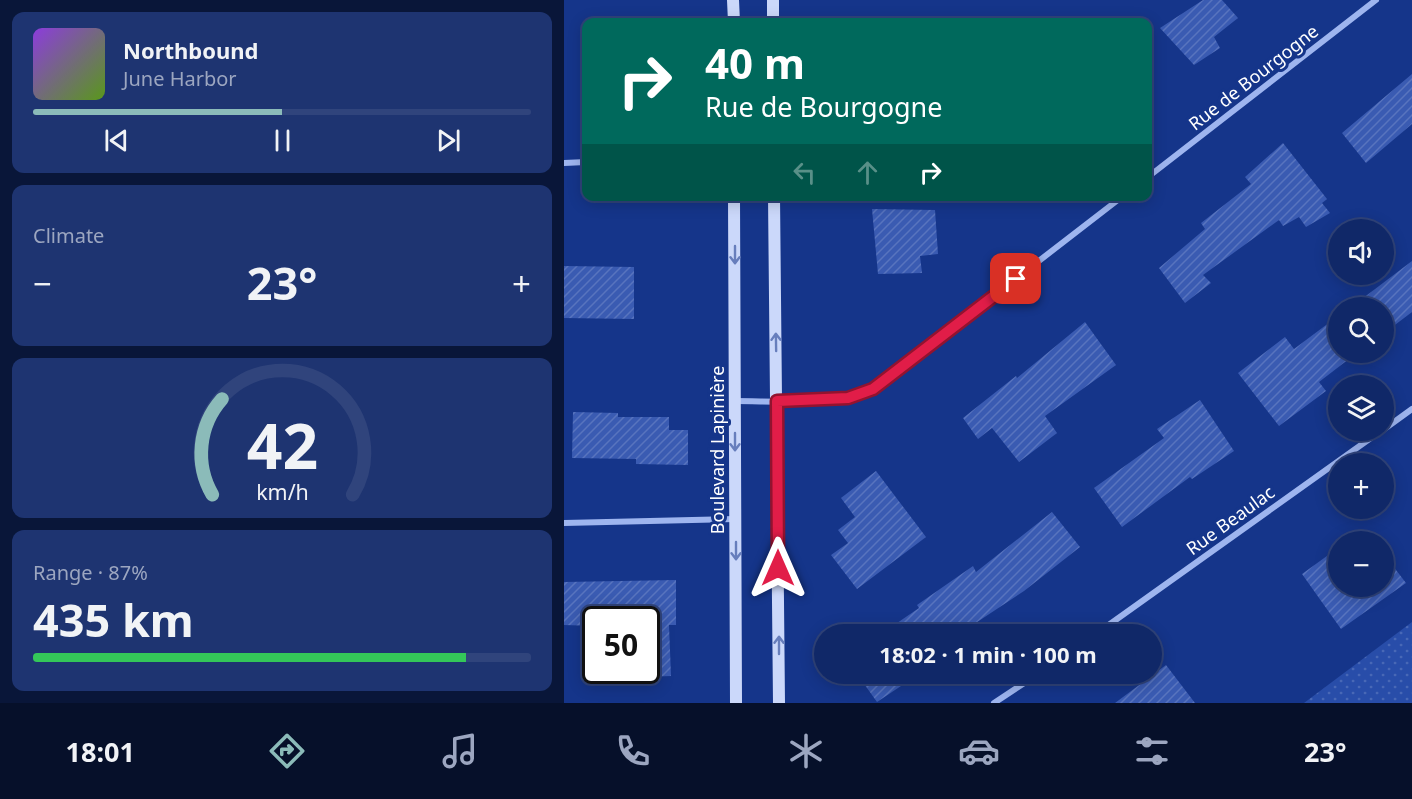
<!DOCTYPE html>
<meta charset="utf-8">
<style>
:root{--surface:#102868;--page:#1e3471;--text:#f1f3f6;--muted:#9ca6c0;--line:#30447c;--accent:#8bbbb9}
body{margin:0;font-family:"Noto Sans",sans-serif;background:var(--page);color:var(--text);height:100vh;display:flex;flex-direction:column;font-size:22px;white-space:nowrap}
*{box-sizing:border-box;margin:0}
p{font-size:20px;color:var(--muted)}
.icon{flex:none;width:33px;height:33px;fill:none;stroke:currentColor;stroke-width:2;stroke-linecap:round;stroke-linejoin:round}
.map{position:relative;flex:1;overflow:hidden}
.panel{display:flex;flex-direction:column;gap:12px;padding:12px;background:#091639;width:564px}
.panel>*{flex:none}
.guide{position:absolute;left:18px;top:18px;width:570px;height:183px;border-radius:12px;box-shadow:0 3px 15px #0003,0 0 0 2px var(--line);background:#00695c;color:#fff;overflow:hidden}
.fabs{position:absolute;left:764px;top:219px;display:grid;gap:12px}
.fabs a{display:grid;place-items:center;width:66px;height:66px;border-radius:50%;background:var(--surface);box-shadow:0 3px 15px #0003,0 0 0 2px var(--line);font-size:30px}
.speed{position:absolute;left:18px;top:606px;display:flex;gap:12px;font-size:30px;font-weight:700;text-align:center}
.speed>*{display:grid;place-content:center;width:78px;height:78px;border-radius:50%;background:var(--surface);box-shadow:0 3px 15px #0003,0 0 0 2px var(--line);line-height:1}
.speed .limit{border:3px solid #111;border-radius:9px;background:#fff;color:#111}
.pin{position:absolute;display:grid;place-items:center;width:51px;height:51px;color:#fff;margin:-26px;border-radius:12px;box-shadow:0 3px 9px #0006}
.me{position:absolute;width:66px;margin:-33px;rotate:0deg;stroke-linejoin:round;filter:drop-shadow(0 0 4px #0008)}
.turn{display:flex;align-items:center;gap:21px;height:126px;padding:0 24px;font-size:27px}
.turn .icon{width:78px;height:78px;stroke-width:2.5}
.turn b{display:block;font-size:42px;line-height:51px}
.lanes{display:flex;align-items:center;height:57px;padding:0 24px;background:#0003;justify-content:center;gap:30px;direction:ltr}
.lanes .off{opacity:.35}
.big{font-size:45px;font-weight:700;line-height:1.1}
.panel .card{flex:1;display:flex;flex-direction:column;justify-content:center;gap:9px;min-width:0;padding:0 21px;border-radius:12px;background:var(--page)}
.panel .dial{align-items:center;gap:0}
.dial svg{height:156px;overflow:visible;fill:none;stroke:var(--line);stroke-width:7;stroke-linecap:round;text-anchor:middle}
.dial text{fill:var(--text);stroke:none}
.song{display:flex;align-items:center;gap:18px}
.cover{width:72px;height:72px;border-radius:9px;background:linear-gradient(135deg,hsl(270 70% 55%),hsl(90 70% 35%))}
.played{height:6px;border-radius:3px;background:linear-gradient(90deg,var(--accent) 50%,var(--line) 50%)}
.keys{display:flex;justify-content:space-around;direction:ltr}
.heat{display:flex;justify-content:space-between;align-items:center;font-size:33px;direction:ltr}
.charge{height:9px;border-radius:4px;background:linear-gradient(90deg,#34c759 87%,var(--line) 0)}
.trip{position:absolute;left:250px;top:624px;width:348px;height:60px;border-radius:30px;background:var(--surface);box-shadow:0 3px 15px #0003,0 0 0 2px var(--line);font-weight:700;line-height:60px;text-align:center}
.tab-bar{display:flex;height:96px;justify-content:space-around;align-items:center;background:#06102a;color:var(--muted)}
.tab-bar .icon{width:42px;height:42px}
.tab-bar .on{color:var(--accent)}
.tab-bar b{font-size:27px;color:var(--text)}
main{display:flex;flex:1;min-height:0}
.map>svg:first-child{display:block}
.grass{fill:url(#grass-dots)}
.building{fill:url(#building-hatch)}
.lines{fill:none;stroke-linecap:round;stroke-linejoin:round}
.minor{stroke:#9eb5ef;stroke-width:6}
.secondary{stroke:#cbd8fa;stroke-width:12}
.oneway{stroke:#677ebc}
.route-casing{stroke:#92132f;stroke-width:15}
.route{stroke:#e11d48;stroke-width:10}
.labels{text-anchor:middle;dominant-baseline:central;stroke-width:6;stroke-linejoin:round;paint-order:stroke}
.street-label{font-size:18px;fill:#fff;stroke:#15358a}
</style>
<main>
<section class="panel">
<div class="card">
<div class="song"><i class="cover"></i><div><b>Northbound</b><p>June Harbor</p></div></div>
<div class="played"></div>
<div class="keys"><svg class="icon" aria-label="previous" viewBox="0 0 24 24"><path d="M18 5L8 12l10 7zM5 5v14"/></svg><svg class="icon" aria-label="pause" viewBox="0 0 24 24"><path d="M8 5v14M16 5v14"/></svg><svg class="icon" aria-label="next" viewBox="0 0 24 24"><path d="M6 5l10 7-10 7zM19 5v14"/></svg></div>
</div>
<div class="card"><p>Climate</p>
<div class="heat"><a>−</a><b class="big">23°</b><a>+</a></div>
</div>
<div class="card dial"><svg viewBox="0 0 100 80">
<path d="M14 69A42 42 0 1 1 86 69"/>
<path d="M14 69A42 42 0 0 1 19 20" stroke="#8bbbb9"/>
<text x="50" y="56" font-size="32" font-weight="700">42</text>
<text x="50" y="72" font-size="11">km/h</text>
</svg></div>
<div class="card"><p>Range · 87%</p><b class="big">435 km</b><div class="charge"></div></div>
</section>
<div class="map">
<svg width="848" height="703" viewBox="0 0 848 703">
<defs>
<pattern id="grass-dots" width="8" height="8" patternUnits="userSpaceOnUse" patternTransform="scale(1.5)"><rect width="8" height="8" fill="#284da9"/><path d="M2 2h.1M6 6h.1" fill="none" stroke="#4868b6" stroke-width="1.8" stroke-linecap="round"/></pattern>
<pattern id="building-hatch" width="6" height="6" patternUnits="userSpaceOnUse" patternTransform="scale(1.5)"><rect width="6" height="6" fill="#3a5bb2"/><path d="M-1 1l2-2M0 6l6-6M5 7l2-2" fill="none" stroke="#5874be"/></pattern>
</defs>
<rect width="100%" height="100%" fill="#15358a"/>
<!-- grass -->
<path class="grass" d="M 848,622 L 848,703 L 740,703 Z"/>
<!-- building -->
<path class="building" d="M 639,0 L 658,0 L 674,18 L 650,37 L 656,48 L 630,65 L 596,28 Z
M 848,74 L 848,124 L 802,163 L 778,133 Z
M 719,143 L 763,199 L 758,203 L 766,213 L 742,227 L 735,217 L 719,226 L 715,220 L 639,275 L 647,283 L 621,303 L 595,268 L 641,229 L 637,223 L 687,184 L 681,177 Z
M 308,209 L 371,210 L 374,254 L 356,256 L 358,273 L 314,274 Z
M 848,261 L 848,312 L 819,334 L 819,308 L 786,308 Z
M 0,266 L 70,267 L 70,319 L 0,318 Z
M 774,316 L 774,352 L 794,352 L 755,382 L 762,391 L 715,426 L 674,373 L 721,337 L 730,349 Z
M 521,322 L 552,365 L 481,416 L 493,433 L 455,462 L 428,428 L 414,439 L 399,418 L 452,376 L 453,378 Z
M 636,400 L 670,451 L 628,479 L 626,477 L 558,527 L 530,488 L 600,438 L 593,429 Z
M 9,412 L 54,413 L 54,417 L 105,417 L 105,430 L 124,430 L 124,465 L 72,464 L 72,459 L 8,458 Z
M 312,471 L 362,537 L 293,589 L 267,555 L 284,543 L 274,530 L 291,517 L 277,498 Z
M 488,512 L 516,547 L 460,591 L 395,634 L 317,634 L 355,608 L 353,605 L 409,566 L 412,572 Z
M 774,548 L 774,586 L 819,586 L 819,553 L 842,583 L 777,629 L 738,574 Z
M 112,580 L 112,625 L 105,625 L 107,676 L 82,677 L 82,620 L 32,620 L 32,626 L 0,625 L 0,582 Z
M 602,665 L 631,703 L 551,703 Z
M 293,674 L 355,674 L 313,702 Z"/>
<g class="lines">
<!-- minor -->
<path class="minor" d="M 0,163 L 22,162
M 584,177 L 812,0
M 171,401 C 212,401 273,407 309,389 L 559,196
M 819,430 L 848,409
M 0,523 L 171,519
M 532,634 L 818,430
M 430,703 L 474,674"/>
<!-- secondary -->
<path class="secondary" d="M 169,0 L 170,22
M 209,0 L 209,22
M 170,196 L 172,703
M 210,196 L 215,703"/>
</g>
<!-- one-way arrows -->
<defs><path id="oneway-shaft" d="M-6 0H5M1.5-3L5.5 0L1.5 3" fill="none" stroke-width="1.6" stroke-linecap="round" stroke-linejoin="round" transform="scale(1.5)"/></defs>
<g class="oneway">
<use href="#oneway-shaft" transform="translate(171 255) rotate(90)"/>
<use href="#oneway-shaft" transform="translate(212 342) rotate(-91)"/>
<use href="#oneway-shaft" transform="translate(171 442) rotate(90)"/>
<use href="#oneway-shaft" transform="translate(172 551) rotate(90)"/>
<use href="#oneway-shaft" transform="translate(215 645) rotate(-90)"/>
</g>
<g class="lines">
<defs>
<path id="route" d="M 214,568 L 213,401 L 284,398 L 309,389 L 452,279"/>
</defs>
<!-- route casing -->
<use href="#route" class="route-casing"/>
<!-- route -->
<use href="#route" class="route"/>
</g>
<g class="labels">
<!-- street labels -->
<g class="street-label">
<text transform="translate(689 77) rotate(-38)">Rue de Bourgogne</text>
<text transform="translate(153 450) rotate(-90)">Boulevard Lapinière</text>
<text transform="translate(666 520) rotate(-36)">Rue Beaulac</text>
</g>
</g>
</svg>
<div class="fabs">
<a><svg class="icon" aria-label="sound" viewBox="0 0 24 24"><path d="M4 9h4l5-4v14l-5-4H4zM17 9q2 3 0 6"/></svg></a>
<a><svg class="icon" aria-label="search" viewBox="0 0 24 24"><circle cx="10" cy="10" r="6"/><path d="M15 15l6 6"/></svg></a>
<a><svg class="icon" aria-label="layers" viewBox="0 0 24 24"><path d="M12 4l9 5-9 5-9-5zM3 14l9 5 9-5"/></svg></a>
<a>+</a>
<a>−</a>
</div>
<div class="speed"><div class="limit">50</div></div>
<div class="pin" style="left:452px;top:279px;background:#d93025"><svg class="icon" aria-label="arrive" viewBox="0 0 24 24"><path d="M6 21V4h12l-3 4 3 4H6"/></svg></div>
<svg class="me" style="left:214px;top:568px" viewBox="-20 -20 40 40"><path d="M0-17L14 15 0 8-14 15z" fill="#e11d48" stroke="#fff" stroke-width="4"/></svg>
<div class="trip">18:02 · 1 min · 100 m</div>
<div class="guide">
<div class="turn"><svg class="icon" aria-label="right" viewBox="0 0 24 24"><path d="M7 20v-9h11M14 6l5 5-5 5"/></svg><div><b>40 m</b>Rue de Bourgogne</div></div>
<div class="lanes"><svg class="icon off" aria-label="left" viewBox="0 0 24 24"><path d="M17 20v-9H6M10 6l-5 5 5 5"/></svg><svg class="icon off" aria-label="ahead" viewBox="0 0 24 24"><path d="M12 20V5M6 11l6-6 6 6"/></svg><svg class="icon" aria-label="right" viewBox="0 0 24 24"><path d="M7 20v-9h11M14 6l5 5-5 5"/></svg></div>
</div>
</div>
</main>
<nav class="tab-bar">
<b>18:01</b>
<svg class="icon on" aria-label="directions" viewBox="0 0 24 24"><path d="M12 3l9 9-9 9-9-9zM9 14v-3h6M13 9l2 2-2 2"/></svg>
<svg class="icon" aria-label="music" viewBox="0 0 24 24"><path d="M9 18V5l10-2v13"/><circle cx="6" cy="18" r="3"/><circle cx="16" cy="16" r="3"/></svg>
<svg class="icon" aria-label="phone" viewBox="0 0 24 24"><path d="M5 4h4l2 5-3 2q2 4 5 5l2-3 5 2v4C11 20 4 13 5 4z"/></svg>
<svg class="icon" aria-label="climate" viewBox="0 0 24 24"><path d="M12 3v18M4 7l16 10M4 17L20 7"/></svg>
<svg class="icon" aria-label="car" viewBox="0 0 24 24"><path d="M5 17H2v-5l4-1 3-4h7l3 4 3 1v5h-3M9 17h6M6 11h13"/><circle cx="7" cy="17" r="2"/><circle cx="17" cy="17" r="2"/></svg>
<svg class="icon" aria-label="filters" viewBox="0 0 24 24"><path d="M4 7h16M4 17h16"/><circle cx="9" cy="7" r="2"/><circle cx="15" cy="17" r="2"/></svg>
<b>23°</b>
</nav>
